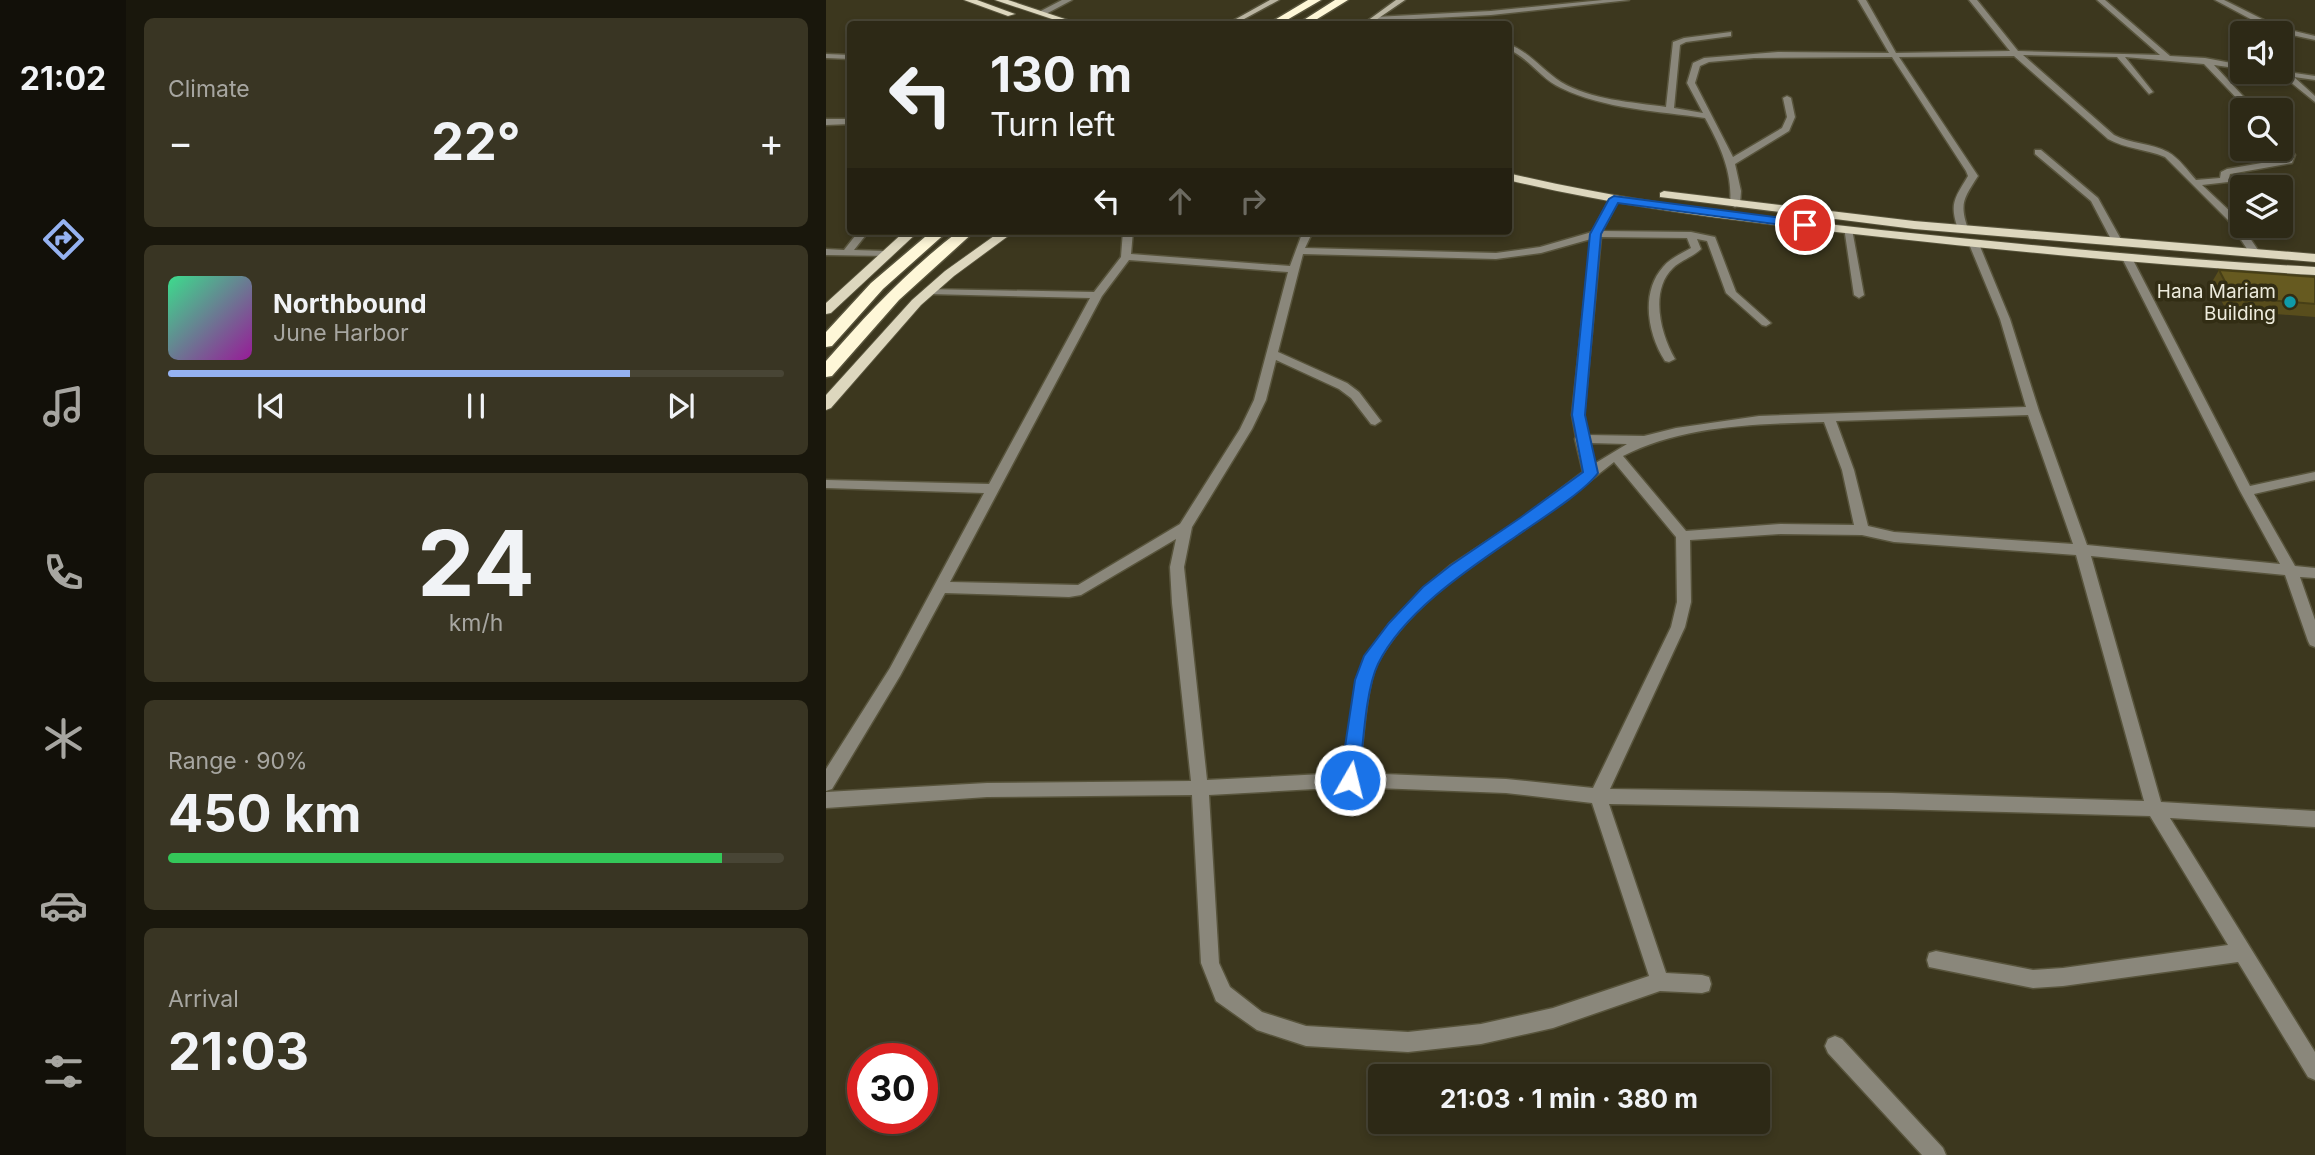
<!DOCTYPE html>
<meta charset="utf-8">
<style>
:root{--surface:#2d2916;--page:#393523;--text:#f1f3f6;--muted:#a7a6a1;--line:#484535;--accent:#95b2f1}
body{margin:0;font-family:Inter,sans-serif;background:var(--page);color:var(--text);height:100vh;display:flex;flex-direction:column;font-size:26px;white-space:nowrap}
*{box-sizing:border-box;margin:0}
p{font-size:23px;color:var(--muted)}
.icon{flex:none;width:38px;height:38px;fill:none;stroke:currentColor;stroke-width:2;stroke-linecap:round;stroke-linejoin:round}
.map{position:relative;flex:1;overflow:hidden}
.panel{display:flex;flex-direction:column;gap:18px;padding:18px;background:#19170c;width:700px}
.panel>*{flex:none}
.banner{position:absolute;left:21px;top:21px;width:665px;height:214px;border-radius:7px;box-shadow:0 4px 10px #0003,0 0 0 2px var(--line);background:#2d2916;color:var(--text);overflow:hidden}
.controls{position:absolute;left:1404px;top:21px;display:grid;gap:14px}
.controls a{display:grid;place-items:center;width:63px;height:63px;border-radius:7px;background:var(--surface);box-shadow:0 4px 10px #0003,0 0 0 2px var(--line);font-size:35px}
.speed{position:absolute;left:21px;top:1043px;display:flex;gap:14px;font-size:35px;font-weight:700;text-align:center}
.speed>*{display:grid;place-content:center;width:91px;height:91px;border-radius:50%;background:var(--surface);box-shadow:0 4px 10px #0003,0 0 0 2px var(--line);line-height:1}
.speed .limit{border:10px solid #d22;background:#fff;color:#111}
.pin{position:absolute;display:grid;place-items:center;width:60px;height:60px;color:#fff;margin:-30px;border:4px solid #fff;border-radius:50%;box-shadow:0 2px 7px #0007}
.me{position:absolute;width:77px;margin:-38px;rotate:8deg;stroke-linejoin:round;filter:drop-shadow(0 0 5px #0008)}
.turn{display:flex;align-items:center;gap:24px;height:147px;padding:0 28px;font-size:32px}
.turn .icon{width:91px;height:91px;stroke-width:2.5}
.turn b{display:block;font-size:49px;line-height:60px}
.lanes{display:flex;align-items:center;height:66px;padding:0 28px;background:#0003;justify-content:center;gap:35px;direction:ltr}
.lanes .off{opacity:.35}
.big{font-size:52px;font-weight:700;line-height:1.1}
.panel .tile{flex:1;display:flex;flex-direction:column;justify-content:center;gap:10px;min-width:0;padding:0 24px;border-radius:10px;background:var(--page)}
.panel .dial{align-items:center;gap:0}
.dial b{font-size:91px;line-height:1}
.song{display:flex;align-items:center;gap:21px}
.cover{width:84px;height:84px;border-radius:10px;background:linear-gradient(135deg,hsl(150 70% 55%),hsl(300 70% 35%))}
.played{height:7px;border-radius:4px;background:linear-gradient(90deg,var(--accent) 75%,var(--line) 75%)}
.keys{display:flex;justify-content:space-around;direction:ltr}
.heat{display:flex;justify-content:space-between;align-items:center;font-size:38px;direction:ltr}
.charge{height:10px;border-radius:5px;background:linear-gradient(90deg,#34c759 90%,var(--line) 0)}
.trip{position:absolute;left:542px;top:1064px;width:402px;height:70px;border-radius:7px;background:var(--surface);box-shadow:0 4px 10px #0003,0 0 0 2px var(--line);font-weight:700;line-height:70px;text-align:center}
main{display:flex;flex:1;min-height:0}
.menu{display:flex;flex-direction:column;width:126px;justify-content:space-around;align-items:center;background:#121009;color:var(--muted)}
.menu .icon{width:49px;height:49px}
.menu .selected{color:var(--accent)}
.menu b{font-size:32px;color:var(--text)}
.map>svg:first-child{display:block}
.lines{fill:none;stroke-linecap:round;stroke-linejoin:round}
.street-casing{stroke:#58543c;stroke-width:3}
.secondary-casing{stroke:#58543c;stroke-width:3}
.primary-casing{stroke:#58543c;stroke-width:2}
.highway-casing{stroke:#58543c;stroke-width:3}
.street{fill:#8a877b;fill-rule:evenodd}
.secondary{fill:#b9b4a1;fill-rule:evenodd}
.primary{fill:#ddd7be;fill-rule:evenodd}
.highway{fill:#fef7d8;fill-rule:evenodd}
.wall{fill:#584d1c}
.building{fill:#665a20;stroke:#473f16;stroke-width:2}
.route{fill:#1a73e8;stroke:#114b97;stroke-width:2}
.culture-dot{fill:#0f9aa8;stroke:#322d14;stroke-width:2.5}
.labels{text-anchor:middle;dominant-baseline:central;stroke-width:7;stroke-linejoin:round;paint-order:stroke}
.far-poi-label{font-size:19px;fill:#edebdc;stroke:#322d14;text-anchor:end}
</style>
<main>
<nav class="menu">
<b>21:02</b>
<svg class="icon selected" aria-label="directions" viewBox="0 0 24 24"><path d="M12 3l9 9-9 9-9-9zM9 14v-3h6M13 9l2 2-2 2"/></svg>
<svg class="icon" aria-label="music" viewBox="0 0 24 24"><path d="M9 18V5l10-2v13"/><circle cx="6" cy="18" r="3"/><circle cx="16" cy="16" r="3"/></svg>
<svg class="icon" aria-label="phone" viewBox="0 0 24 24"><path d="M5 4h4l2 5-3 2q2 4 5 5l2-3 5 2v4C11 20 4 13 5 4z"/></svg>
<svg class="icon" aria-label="climate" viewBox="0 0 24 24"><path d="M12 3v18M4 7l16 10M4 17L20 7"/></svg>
<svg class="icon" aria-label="car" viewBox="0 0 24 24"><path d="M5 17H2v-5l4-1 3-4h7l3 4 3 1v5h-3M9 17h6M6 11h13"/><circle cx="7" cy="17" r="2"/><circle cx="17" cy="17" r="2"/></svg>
<svg class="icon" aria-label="filters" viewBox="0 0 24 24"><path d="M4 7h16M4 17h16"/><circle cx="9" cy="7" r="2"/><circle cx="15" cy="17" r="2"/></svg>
</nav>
<section class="panel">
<div class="tile"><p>Climate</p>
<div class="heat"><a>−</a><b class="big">22°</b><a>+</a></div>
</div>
<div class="tile">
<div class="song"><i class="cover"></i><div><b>Northbound</b><p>June Harbor</p></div></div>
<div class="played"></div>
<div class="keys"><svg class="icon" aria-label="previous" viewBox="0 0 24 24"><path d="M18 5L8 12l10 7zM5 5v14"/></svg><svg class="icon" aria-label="pause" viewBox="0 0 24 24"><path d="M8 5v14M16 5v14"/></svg><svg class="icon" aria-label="next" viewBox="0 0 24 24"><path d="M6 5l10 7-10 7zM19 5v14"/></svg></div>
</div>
<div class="tile dial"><b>24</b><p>km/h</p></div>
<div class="tile"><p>Range · 90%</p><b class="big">450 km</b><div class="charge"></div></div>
<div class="tile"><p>Arrival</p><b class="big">21:03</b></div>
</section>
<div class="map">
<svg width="1489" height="1155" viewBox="0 0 1489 1155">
<rect width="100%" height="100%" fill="#3c371e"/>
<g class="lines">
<defs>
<path id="street" d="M 236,0 L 246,0 L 218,15 L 211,13 Z
M 777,0 L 803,0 L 665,15 L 549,21 L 545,19 L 549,17 L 665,11 Z
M 1032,0 L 1040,0 L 1070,53 L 1184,51 L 1143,0 L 1151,0 L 1192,51 L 1334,55 L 1271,0 L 1279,0 L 1344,56 L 1379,58 L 1416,65 L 1416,69 L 1388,65 L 1430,110 L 1422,110 L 1378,64 L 1299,57 L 1327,92 L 1323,94 L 1291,57 L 1197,55 L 1288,135 C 1305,144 1325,143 1342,152 C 1353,158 1362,171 1370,180 L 1394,178 L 1395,172 L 1401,169 L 1459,159 L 1461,155 L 1454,146 L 1454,137 L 1457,138 L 1469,155 L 1466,163 L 1404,174 L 1402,182 L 1376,185 L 1409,216 L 1434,253 L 1425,255 L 1402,220 L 1339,157 C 1320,149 1300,149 1282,139 L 1188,56 L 1073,57 L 1152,176 C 1138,198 1133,203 1142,229 L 1137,232 L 1132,229 C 1123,203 1129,198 1142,176 L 1140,171 L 1066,57 L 928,58 L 883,62 L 874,66 L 869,83 L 907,157 L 956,128 L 961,117 L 957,98 L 961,96 L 965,98 L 969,117 L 963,131 L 909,164 L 915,191 L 914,204 L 909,207 L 904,204 C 907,173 894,145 879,118 C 832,111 778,109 735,88 C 715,79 703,58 682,49 L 682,44 C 704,52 716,70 735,82 C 765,100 806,102 840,107 L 847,42 L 858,38 L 905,32 L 905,36 L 860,42 L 854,45 L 848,108 L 877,113 L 861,83 L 867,63 L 878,58 L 952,52 L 1063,53 Z
M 1389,0 L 1398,0 L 1452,27 L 1489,36 L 1489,40 L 1447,31 Z
M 0,54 L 24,55 L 24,59 L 0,58 Z
M 1454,71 L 1489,76 L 1489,80 L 1468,77 L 1489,96 L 1489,102 L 1457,76 L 1441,72 Z
M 0,119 L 24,119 L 24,124 L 0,125 Z
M 1209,150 L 1215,150 L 1272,198 L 1297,243 L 1296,245 L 1288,245 L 1265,201 L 1209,154 Z
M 785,197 L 793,199 L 776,231 L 865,232 L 889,237 L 910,292 L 945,323 L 940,326 L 936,325 L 900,293 L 881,241 L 871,239 L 875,249 C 867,257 855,260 847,268 C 823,291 835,335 849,359 L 843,362 L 839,361 C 822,335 814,293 837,267 C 844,258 855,254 865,248 L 861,238 L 775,237 L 758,415 L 762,435 L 818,436 L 850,428 L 933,416 L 1200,407 L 1174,319 L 1143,244 L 1148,241 L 1153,244 L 1184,319 L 1213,411 L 1261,545 L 1454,564 L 1414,491 L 1296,258 L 1297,256 L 1306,258 L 1424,486 L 1489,472 L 1489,480 L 1428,494 L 1469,566 L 1489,568 L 1489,578 L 1474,577 L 1489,620 L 1489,647 L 1484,645 L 1482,641 L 1459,575 L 1265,556 L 1335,802 L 1489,811 L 1489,827 L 1344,818 L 1489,1052 L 1489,1080 L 1482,1077 L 1412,962 L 1237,986 L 1207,988 L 1103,967 L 1101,960 L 1103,953 L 1110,951 L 1207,970 L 1237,968 L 1402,945 L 1324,816 L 1066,809 L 783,804 L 840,973 L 876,975 L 883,977 L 885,984 L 883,991 L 876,993 L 834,991 L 727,1028 L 655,1044 L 582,1052 L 480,1046 L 431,1030 L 390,1001 L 375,963 L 366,795 L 161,797 L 0,808 L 0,792 L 161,783 L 365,781 L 346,603 L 344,567 L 350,539 L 255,595 L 243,597 L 119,593 L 74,676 L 6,789 L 0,791 L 0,769 L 64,668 L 158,493 L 0,488 L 0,480 L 163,484 L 264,298 L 103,294 L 98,291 L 99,289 L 268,292 L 295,257 L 297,231 L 307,231 L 305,254 L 464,266 L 477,231 L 487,231 L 479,248 L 670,253 L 714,247 L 766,232 ZM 765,239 L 746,415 L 750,437 L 749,439 L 757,472 L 695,519 L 625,565 L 598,588 L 564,623 L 539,657 L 530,680 L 517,773 L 381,780 L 358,567 L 366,527 L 426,429 L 440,400 L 450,360 L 513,389 L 525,398 L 545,424 L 549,425 L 555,421 L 533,392 L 521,383 L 452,352 L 477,254 L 670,259 L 715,253 ZM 303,260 L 462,272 L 428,400 L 414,429 L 354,524 L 252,585 L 124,582 L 276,296 ZM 1202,415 L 1247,544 L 1068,532 L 1042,526 L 1028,470 L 1010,421 ZM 998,422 L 1016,470 L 1028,525 L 954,524 L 860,531 L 797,456 C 857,425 931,424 998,422 ZM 764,443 L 801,444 L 768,464 ZM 788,462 L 850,537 L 851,602 L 845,627 L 767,788 L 680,779 L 533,773 C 537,747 540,683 552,662 C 585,602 648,565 702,527 C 732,507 760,484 788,462 ZM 954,534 L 1036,535 L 1068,542 L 1250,555 L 1318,801 L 1066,793 L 784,789 L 859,627 L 865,602 L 864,540 ZM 524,787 L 680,793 L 766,803 L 823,976 L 727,1008 L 655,1024 L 582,1032 L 480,1026 L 436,1012 L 404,987 L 393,963 L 383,795 Z
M 1018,227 L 1026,229 L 1038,295 L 1033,298 L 1028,295 Z
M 33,231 L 43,231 L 28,250 L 59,251 L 64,254 L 63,256 L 0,255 L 0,249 L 18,250 Z
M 1009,1036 L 1016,1039 L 1117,1148 L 1120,1155 L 1096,1155 L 1002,1053 L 999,1046 L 1002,1039 Z"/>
<path id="secondary" d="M 444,0 L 453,0 L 409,24 L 401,24 Z
M 570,0 L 579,0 L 544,24 L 537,24 Z"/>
<path id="primary" d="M 138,0 L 151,0 L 189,14 L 182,16 Z
M 169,0 L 182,0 L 254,24 L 241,24 Z
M 682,173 C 805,203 930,216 1055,230 C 1199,245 1344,259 1489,267 L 1489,275 C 1344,266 1199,253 1055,237 C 930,223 805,210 682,180 Z
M 838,191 L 1088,221 L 1489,254 L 1489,262 L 1088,229 L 834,197 L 834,193 Z
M 79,231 L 93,231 L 5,313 L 0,314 L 0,303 Z
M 175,231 L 189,231 L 128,276 L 95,305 L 5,408 L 0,410 L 0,395 L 86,300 L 119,271 Z"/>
<path id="highway" d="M 482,0 L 495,0 L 454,24 L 442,24 Z
M 509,0 L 522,0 L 483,24 L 473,23 Z
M 106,231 L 122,231 L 57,289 L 6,346 L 0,347 L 0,332 L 45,283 Z
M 133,231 L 149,231 L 73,300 L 6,376 L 0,377 L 0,361 C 41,314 83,269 133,231 Z"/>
</defs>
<!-- street casing -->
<use href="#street" class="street-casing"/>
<!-- secondary casing -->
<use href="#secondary" class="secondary-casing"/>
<!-- primary casing -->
<use href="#primary" class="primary-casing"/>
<!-- highway casing -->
<use href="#highway" class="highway-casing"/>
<!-- street -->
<use href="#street" class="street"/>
<!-- secondary -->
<use href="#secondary" class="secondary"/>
<!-- primary -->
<use href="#primary" class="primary"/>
<!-- highway -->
<use href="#highway" class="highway"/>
</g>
<!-- wall -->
<path class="wall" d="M 1393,270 L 1489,277 L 1489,317 L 1400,310 L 1386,282 Z"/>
<!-- building -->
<path class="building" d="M 1393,270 L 1489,277 L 1489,304 L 1407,297 Z"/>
<!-- route -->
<path class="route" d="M 788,196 L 979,221 L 984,225 L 979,228 L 792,203 L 775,234 L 759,415 L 772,473 C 758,492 712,521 692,535 C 644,568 578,611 552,664 C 539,691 537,749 533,780 L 530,786 L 524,788 L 517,786 L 514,780 L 529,680 L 538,656 L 563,623 L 597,587 L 625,565 L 694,518 L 757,472 L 746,415 L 764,234 L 783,199 Z"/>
<!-- markers -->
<circle class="culture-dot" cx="1464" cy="302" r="7"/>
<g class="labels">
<!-- far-poi labels -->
<g class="far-poi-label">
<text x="1450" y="291">Hana Mariam<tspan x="1450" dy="22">Building</tspan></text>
</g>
</g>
</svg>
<div class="controls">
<a><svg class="icon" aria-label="sound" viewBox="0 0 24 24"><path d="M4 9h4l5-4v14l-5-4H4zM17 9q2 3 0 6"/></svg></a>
<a><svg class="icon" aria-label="search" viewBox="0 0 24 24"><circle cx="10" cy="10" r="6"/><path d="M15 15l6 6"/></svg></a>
<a><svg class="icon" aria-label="layers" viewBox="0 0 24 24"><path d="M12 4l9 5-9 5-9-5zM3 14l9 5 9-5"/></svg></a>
</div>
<div class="speed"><div class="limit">30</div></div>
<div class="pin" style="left:979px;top:225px;background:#d93025"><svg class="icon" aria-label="arrive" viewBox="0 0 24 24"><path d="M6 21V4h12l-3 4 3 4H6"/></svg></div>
<svg class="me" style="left:524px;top:780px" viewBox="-20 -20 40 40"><circle r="17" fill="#1a73e8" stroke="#fff" stroke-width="3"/><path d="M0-11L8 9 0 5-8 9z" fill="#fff"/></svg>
<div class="trip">21:03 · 1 min · 380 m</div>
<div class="banner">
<div class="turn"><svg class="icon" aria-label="left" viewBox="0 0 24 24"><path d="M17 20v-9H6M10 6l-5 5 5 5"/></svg><div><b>130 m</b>Turn left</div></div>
<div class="lanes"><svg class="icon" aria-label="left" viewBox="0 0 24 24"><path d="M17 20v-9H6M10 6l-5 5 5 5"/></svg><svg class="icon off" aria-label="ahead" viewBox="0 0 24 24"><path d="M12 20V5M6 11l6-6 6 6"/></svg><svg class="icon off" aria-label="right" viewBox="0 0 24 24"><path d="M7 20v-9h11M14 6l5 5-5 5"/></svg></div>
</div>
</div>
</main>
